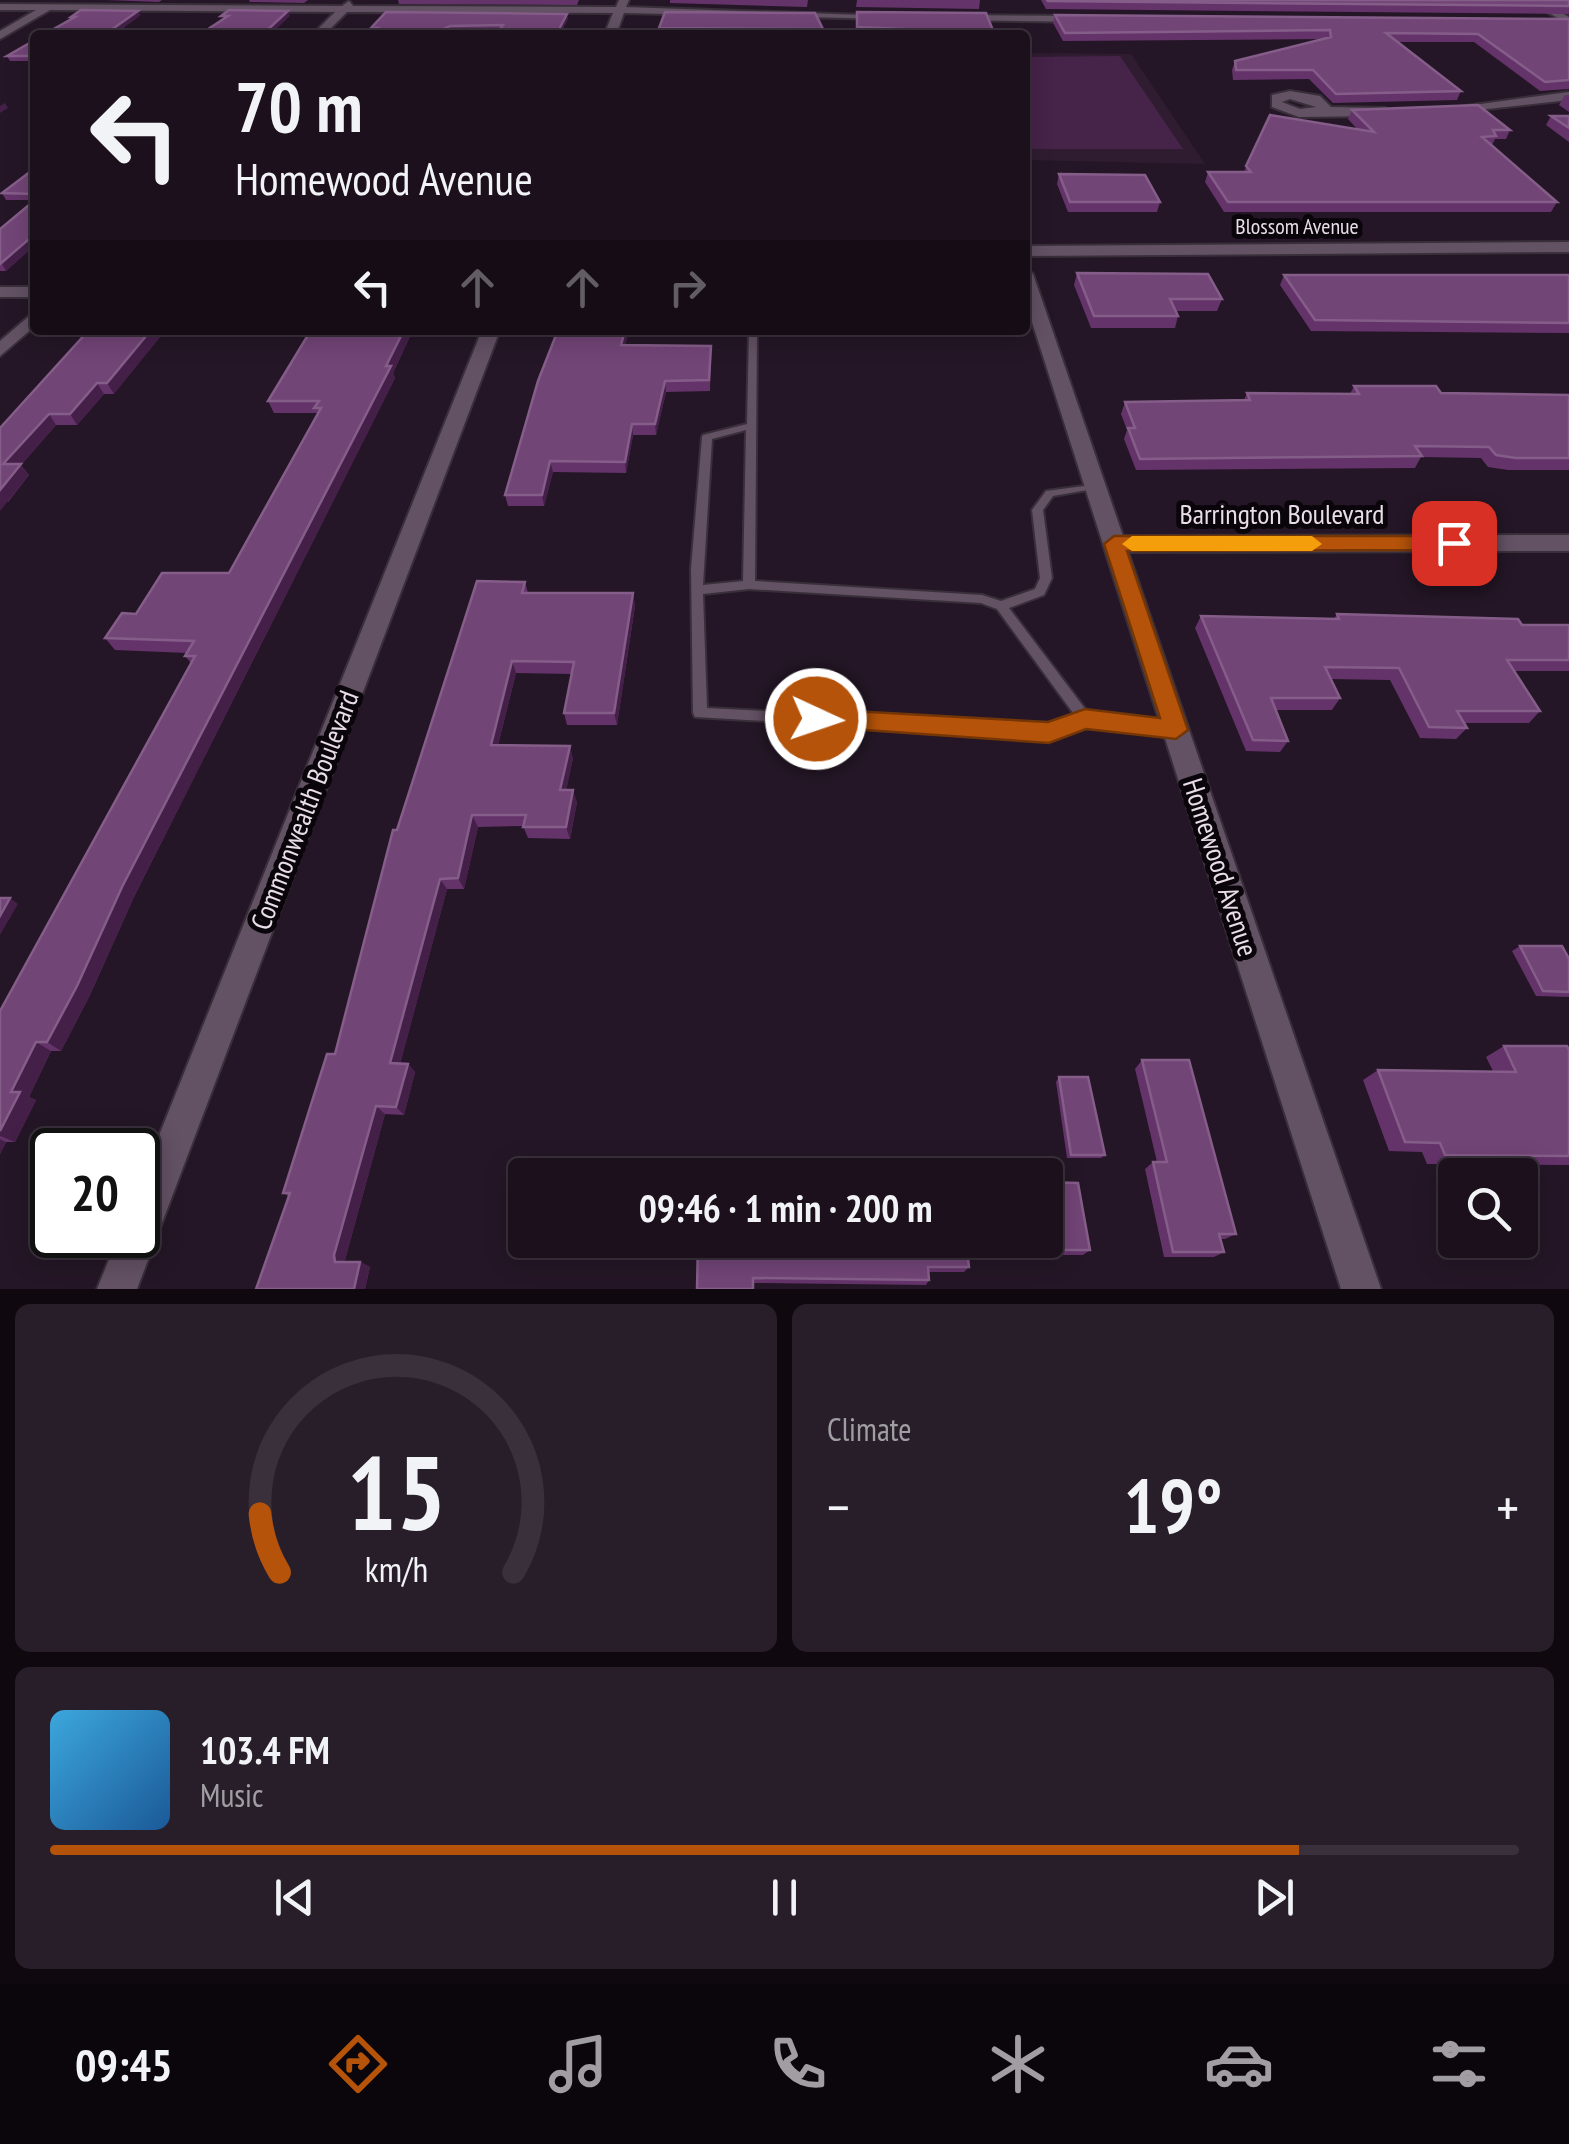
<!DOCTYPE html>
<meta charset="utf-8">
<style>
:root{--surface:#1b101c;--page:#281e29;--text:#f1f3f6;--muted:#a09da3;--line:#39303b;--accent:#b45309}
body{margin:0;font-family:"PT Sans Narrow",sans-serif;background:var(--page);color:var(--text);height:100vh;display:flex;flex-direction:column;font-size:38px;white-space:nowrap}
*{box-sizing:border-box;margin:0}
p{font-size:32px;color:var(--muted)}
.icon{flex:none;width:55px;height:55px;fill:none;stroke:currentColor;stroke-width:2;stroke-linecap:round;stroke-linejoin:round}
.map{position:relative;height:1289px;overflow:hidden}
.sheet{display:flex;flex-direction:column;gap:15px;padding:15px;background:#0f090f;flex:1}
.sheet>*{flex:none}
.hud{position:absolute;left:30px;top:30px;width:1000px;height:305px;border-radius:10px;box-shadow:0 5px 25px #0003,0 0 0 2px var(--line);background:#1b101c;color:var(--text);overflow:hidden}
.fabs{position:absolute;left:1438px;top:1158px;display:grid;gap:20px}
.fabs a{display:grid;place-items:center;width:100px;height:100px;border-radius:10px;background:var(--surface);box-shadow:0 5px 25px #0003,0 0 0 2px var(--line);font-size:50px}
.speed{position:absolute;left:30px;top:1128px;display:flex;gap:20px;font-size:50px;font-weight:700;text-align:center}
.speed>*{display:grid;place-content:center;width:130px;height:130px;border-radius:50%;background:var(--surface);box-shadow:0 5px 25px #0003,0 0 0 2px var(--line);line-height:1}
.speed .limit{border:5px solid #111;border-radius:15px;background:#fff;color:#111}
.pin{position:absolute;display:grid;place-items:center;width:85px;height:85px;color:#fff;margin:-42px;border-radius:20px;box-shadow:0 5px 15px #0006}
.me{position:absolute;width:110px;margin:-55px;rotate:93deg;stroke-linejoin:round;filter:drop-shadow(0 0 8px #0008)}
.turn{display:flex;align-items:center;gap:35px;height:210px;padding:0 40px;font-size:45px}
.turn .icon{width:130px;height:130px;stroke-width:2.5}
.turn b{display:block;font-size:70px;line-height:85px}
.lanes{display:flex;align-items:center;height:95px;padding:0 40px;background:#0003;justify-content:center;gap:50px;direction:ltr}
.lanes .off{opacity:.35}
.big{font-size:75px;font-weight:800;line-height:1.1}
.sheet .card{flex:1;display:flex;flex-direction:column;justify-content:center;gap:15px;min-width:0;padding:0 35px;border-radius:15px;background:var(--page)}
.sheet .dial{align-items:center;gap:0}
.dial svg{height:260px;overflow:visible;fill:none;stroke:var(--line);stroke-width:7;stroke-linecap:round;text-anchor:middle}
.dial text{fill:var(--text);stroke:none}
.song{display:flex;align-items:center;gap:30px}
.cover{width:120px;height:120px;border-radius:15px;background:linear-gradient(135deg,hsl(200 70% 55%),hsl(210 70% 35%))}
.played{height:10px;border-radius:5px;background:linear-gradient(90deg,var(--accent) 85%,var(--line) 85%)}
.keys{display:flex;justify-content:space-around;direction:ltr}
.heat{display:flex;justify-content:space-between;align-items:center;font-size:55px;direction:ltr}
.sheet .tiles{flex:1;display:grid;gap:15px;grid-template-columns:1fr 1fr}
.card:last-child{grid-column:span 2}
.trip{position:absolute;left:508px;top:1158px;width:555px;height:100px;border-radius:10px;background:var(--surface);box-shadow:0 5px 25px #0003,0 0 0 2px var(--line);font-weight:800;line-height:100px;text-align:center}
.tabs{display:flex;height:160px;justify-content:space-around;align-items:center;background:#0b060b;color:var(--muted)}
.tabs .icon{width:70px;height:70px}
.tabs .active{color:var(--accent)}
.tabs b{font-size:45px;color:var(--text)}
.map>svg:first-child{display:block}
.built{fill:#2f1c31}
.green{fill:#462349}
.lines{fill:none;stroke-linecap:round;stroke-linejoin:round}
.lane-casing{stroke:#392f3a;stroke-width:4}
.street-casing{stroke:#392f3a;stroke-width:4}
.lane{fill:#635164;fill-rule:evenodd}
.street{fill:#635164;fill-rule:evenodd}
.wall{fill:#64336a}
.shaded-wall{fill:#442049}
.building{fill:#724577;stroke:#855d89;stroke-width:2.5}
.route{fill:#b45309;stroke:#753606;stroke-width:2.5}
.slow{fill:#f59e0b}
.labels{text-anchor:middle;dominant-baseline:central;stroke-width:10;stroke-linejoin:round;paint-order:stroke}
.far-street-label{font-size:22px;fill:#e8dde8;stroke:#0a050a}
.street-label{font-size:28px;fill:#e8dde8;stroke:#0a050a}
</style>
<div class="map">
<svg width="1569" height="1289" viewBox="0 0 1569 1289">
<rect width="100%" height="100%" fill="#241626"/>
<!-- built -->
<path class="built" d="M 1025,53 L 1131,54 L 1205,164 L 1025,160 Z"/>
<!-- green -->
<path class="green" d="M 1120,56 L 1183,149 L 1026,149 L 1025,57 Z"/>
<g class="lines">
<defs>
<path id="lane" d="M 749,330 L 757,330 L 755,581 L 982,595 L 1001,601 L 1035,589 L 1040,578 L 1032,510 L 1046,491 L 1099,484 L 1100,486 L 1099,488 L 1053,496 L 1043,510 L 1052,578 L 1044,595 L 1009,608 L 1089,714 L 1176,725 L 1181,726 L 1183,730 L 1181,734 L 1176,735 L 1085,724 L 1049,737 L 695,717 L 693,713 L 691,569 L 702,437 L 703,435 L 747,424 ZM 746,430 L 743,581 L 703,585 L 712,439 ZM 749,589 L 981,603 L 997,609 L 1076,717 L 1049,726 L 707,708 L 703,594 Z"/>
<path id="street" d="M 619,0 L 629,0 L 626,7 L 894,16 L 889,19 L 624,13 L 616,35 L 604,35 L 613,13 L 347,12 L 324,35 L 312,35 L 335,12 L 50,10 L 0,39 L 0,31 L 36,10 L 0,10 L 0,4 L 342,6 L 349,1 L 353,6 L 616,7 Z
M 1525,0 L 1538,0 L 1569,17 L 1569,24 Z
M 954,15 L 1089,16 L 1094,19 L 1089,22 L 950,20 Z
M 1290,91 L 1320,96 L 1331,107 L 1385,108 L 1391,112 L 1385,116 L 1299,117 L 1272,107 L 1272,95 ZM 1290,99 L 1316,107 L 1300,109 L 1282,102 Z
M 1569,92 L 1569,100 L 1450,113 L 1444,109 Z
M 1569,242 L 1569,252 L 1025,256 L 1025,246 Z
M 1025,269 L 1033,274 L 1123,536 L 1569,535 L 1569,551 L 1128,552 L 1381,1289 L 1341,1289 L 1025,300 Z
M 0,287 L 35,287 L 35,297 L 0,297 Z
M 35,311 L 35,326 L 0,356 L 0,341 Z
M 482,330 L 500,330 L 137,1289 L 97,1289 L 119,1235 L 138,1235 L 138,1188 Z"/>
</defs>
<!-- lane casing -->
<use href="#lane" class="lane-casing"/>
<!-- street casing -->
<use href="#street" class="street-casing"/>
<!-- lane -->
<use href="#lane" class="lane"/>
<!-- street -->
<use href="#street" class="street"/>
</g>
<!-- wall -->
<path class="wall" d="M 106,0 L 162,0 L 159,2 Z
M 249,0 L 308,0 L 304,3 L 250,2 Z
M 398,0 L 579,0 L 577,5 L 399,4 Z
M 670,0 L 808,0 L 807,7 L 670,3 Z
M 857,0 L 980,0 L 979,9 L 856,7 Z
M 1041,0 L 1569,0 L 1569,14 L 1046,9 Z
M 857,12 L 994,33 L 993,35 L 857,35 Z
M 1055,15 L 1569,19 L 1569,89 L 1540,91 L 1474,42 L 1398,42 L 1461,91 L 1457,100 L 1333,103 L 1309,79 L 1233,80 L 1232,70 L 1235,61 L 1322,39 L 1063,41 L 1053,23 Z
M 568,19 L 499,31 L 451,32 L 444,35 L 371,35 L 371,28 Z
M 659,28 L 823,29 L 823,35 L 660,35 Z
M 35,40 L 35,61 L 10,61 L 7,56 Z
M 1565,95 L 1569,95 L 1569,112 L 1559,105 Z
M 1352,110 L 1510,130 L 1506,139 L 1495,139 L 1492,145 L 1557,202 L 1551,212 L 1224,212 L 1205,182 L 1208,172 L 1244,172 L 1270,115 L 1358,130 L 1348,119 Z
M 1551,116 L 1569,116 L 1569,142 L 1546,125 Z
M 35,168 L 35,245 L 6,271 L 0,271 L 0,229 L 34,200 L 6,200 L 2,193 Z
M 1059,174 L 1160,202 L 1157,212 L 1068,212 L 1057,184 Z
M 1077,273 L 1222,299 L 1217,311 L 1176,311 L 1178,316 L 1175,328 L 1091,328 L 1074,285 Z
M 1284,275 L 1569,275 L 1569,333 L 1311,331 L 1280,285 Z
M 89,330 L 114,394 L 104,394 L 77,425 L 56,425 L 21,465 L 29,475 L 8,502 L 0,428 Z
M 311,330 L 413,330 L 393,373 L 395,378 L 134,897 L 90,995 L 61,1051 L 51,1051 L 29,1097 L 36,1100 L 15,1142 L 6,1142 L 0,1154 L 0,1011 L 191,663 L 185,656 L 187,653 L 115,650 L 105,638 L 136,614 L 229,573 L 317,415 L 317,413 L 274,413 L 268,401 Z
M 558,330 L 629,330 L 625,345 L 711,346 L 710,391 L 666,392 L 656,435 L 633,435 L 626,473 L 553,472 L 544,506 L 508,506 L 505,495 Z
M 1354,386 L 1441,393 L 1569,395 L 1569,470 L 1508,470 L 1488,467 L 1481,458 L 1421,457 L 1415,468 L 1136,470 L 1124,439 L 1127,430 L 1121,414 L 1125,402 L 1244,400 L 1247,393 L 1350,394 Z
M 525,582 L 528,593 L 633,593 L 635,606 L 617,725 L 567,725 L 564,713 L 571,674 L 516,673 L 498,745 L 573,758 L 566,790 L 577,802 L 570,839 L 528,838 L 523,826 L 478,827 L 464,889 L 447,889 L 400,1064 L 408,1064 L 415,1072 L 404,1115 L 385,1114 L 345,1260 L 345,1262 L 360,1262 L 370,1267 L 365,1289 L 288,1196 L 283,1193 L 335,1054 L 397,830 Z
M 1337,614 L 1522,625 L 1569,625 L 1569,671 L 1515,671 L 1540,711 L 1529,723 L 1464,723 L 1467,728 L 1456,739 L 1420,738 L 1390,680 L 1330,679 L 1340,698 L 1332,710 L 1275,710 L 1288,741 L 1280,752 L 1246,751 L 1195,628 L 1201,616 L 1334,619 Z
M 1520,946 L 1569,959 L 1569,997 L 1536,996 L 1512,951 Z
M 1504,1046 L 1569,1050 L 1569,1165 L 1427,1164 L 1422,1152 L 1389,1151 L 1363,1080 L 1378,1070 L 1493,1071 L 1486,1057 Z
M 1142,1060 L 1236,1234 L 1225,1239 L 1221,1239 L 1224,1252 L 1214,1257 L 1164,1257 L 1145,1169 L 1153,1162 L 1157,1162 L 1135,1069 Z
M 1059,1077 L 1105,1155 L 1101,1158 L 1067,1158 L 1056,1082 Z
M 698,1240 L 1090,1250 L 1083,1255 L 967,1255 L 969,1267 L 964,1272 L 928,1272 L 929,1280 L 926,1285 L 754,1283 Z"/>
<!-- shaded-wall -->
<path class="shaded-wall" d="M 138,11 L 141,15 L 114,35 L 104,35 Z
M 288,11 L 290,16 L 270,35 L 262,35 Z
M 567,14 L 568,19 L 560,35 L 556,35 Z
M 450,26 L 451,32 L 444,35 L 431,35 Z
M 5,103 L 8,108 L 0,113 L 0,106 Z
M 35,234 L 35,245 L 6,271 L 2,264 Z
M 151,330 L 166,330 L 114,394 L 107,383 Z
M 404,330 L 413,330 L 393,373 L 395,378 L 134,897 L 90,995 L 61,1051 L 47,1042 L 122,887 Z
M 625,330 L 629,330 L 623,356 L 621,345 Z
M 665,381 L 666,392 L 656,435 L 655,424 Z
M 97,383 L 104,394 L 77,425 L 70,414 Z
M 49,414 L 56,425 L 21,465 L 29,475 L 0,511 L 0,490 L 3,464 Z
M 632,424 L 633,435 L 626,473 L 625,462 Z
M 550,461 L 553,472 L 544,506 L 542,495 Z
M 633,593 L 635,606 L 617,725 L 614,713 Z
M 512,661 L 516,673 L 495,757 L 491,745 Z
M 570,746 L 573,758 L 564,802 L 560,790 Z
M 573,790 L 577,802 L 570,839 L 566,827 Z
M 472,815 L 478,827 L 464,889 L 458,878 Z
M 440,879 L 447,889 L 398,1072 L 390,1063 Z
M 10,898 L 18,904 L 0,935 L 0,916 Z
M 36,1042 L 51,1051 L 29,1097 L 36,1100 L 15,1142 L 0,1136 L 0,1131 L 11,1092 Z
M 408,1064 L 415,1072 L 404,1115 L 396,1107 Z
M 376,1106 L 385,1114 L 345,1260 L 345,1267 L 335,1262 L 334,1255 Z
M 0,1139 L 6,1142 L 0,1154 Z
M 360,1262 L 370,1267 L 365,1289 L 354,1289 Z"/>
<!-- building -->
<path class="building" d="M 1047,0 L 1569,0 L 1569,6 L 1048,1 Z
M 81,10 L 138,11 L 104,35 L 43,35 L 75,17 L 71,17 Z
M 229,10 L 288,11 L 262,35 L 199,35 L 228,16 L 221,16 Z
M 386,12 L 567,14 L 556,35 L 496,35 L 503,25 L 450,26 L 431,35 L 371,33 L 377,28 L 371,28 Z
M 665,12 L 815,13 L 823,29 L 659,28 Z
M 857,12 L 986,13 L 994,33 L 857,27 Z
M 1055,15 L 1569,19 L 1569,80 L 1545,82 L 1478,34 L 1386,33 L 1461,91 L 1336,94 L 1313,70 L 1236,70 L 1235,61 L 1331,37 L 1330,30 L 1065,33 Z
M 35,40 L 35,56 L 7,56 Z
M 1478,105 L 1510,130 L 1493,130 L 1496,136 L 1482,137 L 1557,202 L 1228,202 L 1208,172 L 1251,172 L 1246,166 L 1270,115 L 1374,132 L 1352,110 Z
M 1551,116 L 1569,116 L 1569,128 Z
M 35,168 L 35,194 L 2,193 Z
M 1059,174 L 1145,175 L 1160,202 L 1070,202 Z
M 35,200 L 35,234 L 0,264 L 0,229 Z
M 1077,273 L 1208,274 L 1222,299 L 1170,299 L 1178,316 L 1094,316 Z
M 1284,275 L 1569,275 L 1569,323 L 1315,320 Z
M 89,330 L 151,330 L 107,383 L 97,383 L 70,414 L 49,414 L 3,464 L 21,464 L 0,490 L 0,428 Z
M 311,330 L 404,330 L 386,366 L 391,366 L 122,887 L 77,986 L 47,1042 L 36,1042 L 11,1092 L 20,1092 L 0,1131 L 0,1011 L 195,656 L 185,656 L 194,641 L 105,638 L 122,613 L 136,614 L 162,573 L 229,573 L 321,408 L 314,408 L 319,401 L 268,401 Z
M 558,330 L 625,330 L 621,345 L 711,346 L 709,380 L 665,381 L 655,424 L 632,424 L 625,462 L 550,461 L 542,495 L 505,495 L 538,381 Z
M 1354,386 L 1436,386 L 1441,393 L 1569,395 L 1569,458 L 1516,458 L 1496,455 L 1489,447 L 1415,446 L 1422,456 L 1140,459 L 1128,428 L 1135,428 L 1125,402 L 1250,400 L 1247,393 L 1359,394 Z
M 477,581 L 525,582 L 522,593 L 633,593 L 614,713 L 564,713 L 574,662 L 512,661 L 491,745 L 570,746 L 560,790 L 573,790 L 566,827 L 523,827 L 526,815 L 472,815 L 458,878 L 440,879 L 390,1063 L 408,1064 L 396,1107 L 376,1106 L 334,1255 L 335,1262 L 360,1262 L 354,1289 L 256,1289 L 290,1193 L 283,1193 L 327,1054 L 335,1054 L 393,830 L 397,830 Z
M 1337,614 L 1518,619 L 1522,625 L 1569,625 L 1569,660 L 1507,660 L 1540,711 L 1457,711 L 1467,728 L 1429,727 L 1399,668 L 1325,667 L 1340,698 L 1271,698 L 1288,741 L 1253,740 L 1201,616 L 1339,619 Z
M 0,898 L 10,898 L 0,916 Z
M 1520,946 L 1562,946 L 1569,959 L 1569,992 L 1543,991 Z
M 1504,1046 L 1567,1046 L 1569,1050 L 1569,1156 L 1445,1155 L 1440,1143 L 1405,1142 L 1378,1070 L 1516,1072 Z
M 1142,1060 L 1189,1060 L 1236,1234 L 1219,1234 L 1224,1252 L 1173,1252 L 1153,1162 L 1167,1162 Z
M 1059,1077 L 1088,1077 L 1105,1155 L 1071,1155 Z
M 1045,1182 L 1078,1183 L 1090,1250 L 967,1250 L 969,1267 L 928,1267 L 929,1280 L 753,1278 L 753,1289 L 697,1289 L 698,1240 L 1045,1240 Z"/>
<!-- route -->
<path class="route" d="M 1114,536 L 1454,536 L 1465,543 L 1454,550 L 1127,551 L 1188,730 L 1176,739 L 1086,729 L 1049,743 L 808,726 L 804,719 L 816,709 L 1048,722 L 1085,709 L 1160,718 L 1104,544 Z"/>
<!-- slow -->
<path class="slow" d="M 1132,536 L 1312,536 L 1322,544 L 1312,551 L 1132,551 L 1122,544 Z"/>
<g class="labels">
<!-- far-street labels -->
<g class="far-street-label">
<text x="1297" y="226">Blossom Avenue</text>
</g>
<!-- street labels -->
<g class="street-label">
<text x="1282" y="513">Barrington Boulevard</text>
<text transform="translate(304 810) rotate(-69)">Commonwealth Boulevard</text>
<text transform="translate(1221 867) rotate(72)">Homewood Avenue</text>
</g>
</g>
</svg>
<div class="fabs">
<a><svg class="icon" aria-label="search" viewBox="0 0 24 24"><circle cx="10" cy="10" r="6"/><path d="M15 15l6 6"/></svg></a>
</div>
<div class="speed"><div class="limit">20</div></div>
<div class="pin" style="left:1454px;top:543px;background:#d93025"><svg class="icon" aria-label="arrive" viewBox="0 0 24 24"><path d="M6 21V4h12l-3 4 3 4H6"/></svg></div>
<svg class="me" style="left:816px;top:719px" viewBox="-20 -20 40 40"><circle r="17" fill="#b45309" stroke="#fff" stroke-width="3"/><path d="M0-11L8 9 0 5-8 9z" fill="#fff"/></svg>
<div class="trip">09:46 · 1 min · 200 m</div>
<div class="hud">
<div class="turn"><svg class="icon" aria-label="left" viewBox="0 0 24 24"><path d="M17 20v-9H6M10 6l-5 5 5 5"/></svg><div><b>70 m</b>Homewood Avenue</div></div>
<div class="lanes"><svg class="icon" aria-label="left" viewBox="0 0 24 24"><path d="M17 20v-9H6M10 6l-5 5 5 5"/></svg><svg class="icon off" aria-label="ahead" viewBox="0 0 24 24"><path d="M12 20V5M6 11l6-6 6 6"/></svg><svg class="icon off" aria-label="ahead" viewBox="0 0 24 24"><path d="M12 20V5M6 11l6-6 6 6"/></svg><svg class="icon off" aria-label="right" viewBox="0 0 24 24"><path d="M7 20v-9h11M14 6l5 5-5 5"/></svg></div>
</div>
</div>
<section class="sheet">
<div class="tiles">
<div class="card dial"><svg viewBox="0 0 100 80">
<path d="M14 69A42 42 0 1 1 86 69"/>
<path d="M14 69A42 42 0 0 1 8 51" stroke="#b45309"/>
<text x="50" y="56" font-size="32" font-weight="700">15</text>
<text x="50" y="72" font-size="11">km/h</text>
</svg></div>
<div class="card"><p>Climate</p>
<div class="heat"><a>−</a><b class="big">19°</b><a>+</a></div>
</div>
<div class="card">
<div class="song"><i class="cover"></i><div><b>103.4 FM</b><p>Music</p></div></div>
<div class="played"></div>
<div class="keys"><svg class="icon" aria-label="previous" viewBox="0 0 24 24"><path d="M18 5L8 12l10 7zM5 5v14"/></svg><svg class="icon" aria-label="pause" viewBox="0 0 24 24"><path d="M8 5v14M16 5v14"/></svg><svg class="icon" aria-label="next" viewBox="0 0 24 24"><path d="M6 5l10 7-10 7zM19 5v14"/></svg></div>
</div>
</div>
</section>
<nav class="tabs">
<b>09:45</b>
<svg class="icon active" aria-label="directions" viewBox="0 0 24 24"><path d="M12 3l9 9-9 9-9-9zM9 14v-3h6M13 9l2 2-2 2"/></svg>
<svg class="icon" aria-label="music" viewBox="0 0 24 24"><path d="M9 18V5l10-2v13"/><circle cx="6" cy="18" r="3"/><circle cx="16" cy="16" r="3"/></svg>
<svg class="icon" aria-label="phone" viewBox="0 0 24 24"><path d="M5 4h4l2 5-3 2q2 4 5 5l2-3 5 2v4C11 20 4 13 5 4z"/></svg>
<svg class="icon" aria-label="climate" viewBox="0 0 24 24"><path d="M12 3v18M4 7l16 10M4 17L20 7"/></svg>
<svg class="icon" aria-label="car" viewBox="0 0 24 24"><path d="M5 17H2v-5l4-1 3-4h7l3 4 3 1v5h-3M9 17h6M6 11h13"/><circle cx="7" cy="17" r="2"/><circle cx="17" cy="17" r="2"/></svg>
<svg class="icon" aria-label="filters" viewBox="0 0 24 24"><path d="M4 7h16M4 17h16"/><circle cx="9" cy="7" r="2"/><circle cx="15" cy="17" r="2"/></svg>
</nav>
